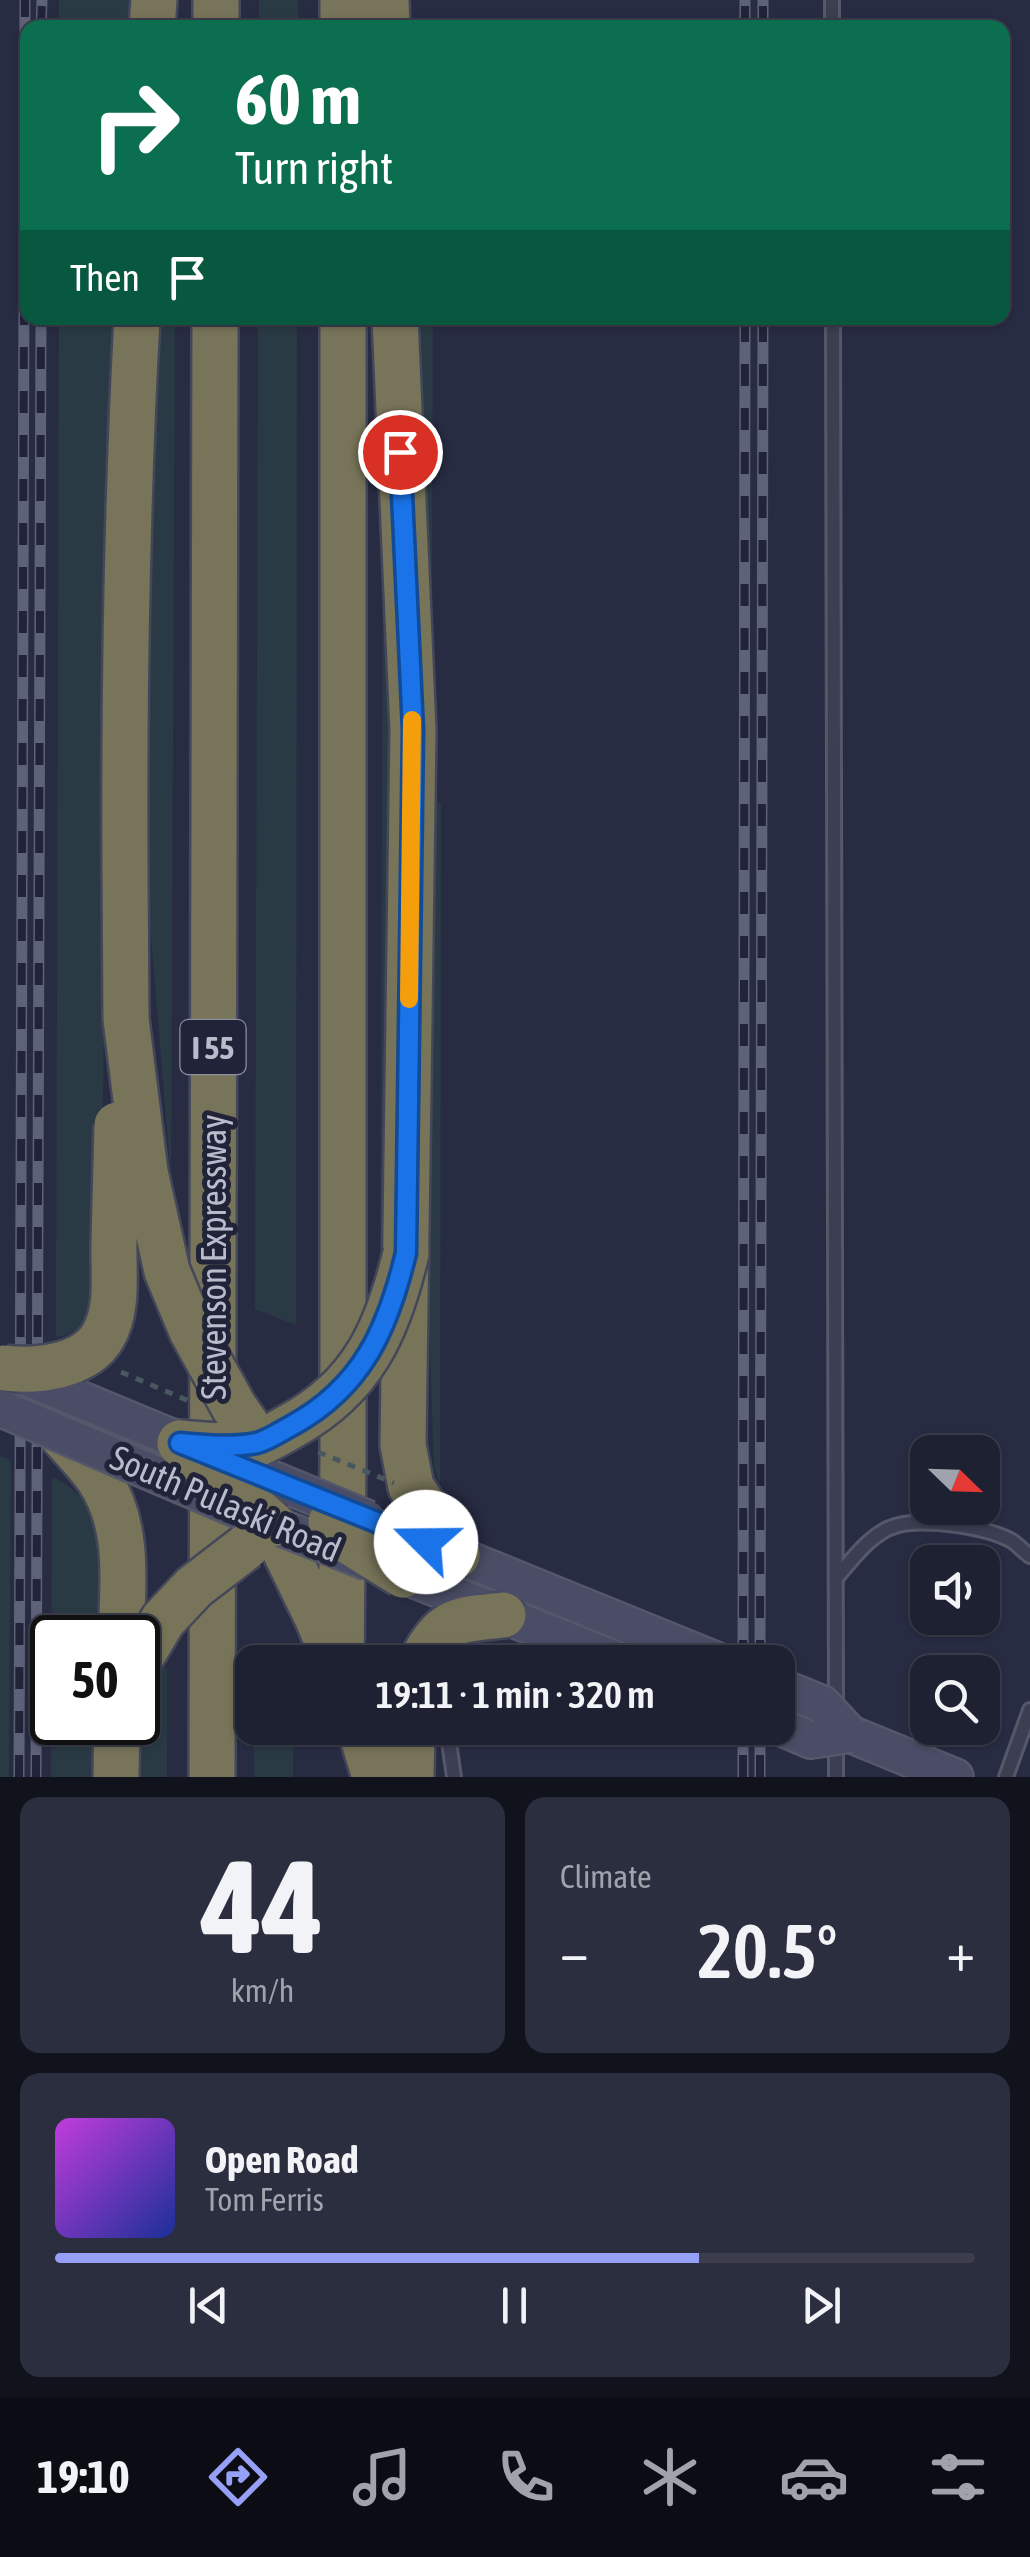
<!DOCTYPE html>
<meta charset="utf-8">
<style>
:root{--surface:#1e2132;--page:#2b2e3e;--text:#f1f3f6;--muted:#a1a3ac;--line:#3c3e4d;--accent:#95a0f6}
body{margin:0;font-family:"Asap Condensed",sans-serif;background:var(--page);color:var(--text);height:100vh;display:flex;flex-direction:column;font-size:38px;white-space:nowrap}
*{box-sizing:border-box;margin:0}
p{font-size:32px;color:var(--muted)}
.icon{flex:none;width:55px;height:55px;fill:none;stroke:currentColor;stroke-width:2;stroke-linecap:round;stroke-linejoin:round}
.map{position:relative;height:1777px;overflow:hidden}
.details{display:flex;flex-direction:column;gap:20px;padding:20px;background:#10121c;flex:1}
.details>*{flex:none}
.banner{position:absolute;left:20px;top:20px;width:990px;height:305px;border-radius:20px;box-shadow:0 2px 8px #0004,0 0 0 2px var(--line);background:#0b6e4f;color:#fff;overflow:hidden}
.needle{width:65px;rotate:113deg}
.tools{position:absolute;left:910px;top:1435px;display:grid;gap:20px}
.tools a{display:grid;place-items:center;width:90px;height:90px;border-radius:20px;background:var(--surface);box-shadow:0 2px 8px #0004,0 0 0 2px var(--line);font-size:50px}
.speed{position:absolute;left:30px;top:1615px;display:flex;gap:20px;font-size:50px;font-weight:700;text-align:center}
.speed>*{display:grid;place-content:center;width:130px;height:130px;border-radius:50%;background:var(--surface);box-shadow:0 2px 8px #0004,0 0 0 2px var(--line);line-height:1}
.speed .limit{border:5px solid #111;border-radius:15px;background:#fff;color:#111}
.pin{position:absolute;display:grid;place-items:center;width:85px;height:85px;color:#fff;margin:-42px;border:5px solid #fff;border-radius:50%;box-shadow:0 2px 10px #0007}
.me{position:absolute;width:110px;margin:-55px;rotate:292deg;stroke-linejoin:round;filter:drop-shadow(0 0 8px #0008)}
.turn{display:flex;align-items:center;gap:35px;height:210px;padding:0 50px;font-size:45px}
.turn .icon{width:130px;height:130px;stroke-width:2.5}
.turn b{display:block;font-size:70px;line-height:85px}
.then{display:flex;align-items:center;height:95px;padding:0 50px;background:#0003;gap:20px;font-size:38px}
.big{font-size:75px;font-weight:600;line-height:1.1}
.details .tile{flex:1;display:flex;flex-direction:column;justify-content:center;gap:15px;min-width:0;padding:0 35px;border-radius:20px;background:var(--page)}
.details .dial{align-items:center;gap:0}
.dial b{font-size:130px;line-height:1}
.song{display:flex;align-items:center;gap:30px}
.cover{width:120px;height:120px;border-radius:15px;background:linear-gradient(135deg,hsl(290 70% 55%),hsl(230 70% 35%))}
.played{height:10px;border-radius:5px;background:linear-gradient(90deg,var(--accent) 70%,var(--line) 70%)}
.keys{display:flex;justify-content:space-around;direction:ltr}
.heat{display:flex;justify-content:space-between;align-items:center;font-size:55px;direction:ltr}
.details .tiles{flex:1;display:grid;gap:20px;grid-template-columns:1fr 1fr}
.tile:last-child{grid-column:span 2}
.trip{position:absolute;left:235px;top:1645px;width:560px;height:100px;border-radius:20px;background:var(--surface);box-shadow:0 2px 8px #0004,0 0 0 2px var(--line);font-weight:600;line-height:100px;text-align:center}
.tab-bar{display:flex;height:160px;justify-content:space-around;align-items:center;background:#0c0d14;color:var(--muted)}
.tab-bar .icon{width:70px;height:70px}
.tab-bar .selected{color:var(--accent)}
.tab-bar b{font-size:45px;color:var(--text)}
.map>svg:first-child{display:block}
.green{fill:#2a3a44}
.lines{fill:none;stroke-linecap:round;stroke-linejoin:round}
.lane-casing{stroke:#55576a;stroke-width:18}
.secondary-casing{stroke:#55576a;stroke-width:40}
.highway-casing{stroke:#44475a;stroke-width:50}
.lane{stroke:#3c3f52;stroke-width:12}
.secondary{stroke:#4a4d65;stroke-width:35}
.highway{stroke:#787459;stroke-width:45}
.rail-casing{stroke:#5e6279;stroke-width:11}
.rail{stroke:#212438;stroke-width:8;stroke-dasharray:22;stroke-linecap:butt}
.secondary-bridge-casing{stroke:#55576a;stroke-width:40;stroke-linecap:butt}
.highway-bridge-casing{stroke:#44475a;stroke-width:50;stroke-linecap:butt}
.path-bridge{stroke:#485760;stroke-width:5;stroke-dasharray:8 8;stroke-linecap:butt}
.secondary-bridge{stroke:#4a4d65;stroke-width:35}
.highway-bridge{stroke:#787459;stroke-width:45}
.route-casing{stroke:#114b97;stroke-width:25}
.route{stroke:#1a73e8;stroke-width:18}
.slow{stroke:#f59e0b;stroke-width:18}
.labels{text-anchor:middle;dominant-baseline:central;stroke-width:10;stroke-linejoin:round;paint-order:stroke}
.shield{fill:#212438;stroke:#8c8ea0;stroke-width:2.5}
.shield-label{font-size:32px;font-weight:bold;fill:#babccc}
.street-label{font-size:35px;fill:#babccc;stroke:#212438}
</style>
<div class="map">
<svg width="1030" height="1777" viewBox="0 0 1030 1777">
<rect width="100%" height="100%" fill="#282c43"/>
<!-- green -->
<path class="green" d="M 59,0 L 135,0 L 134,27 L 59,28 Z
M 259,0 L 298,0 L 298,27 L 259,27 Z
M 59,318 L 115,318 L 104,525 L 104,560 L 108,583 L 101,1304 C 89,1323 80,1331 58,1337 L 56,1336 Z
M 153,318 L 175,318 L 171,1177 L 146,876 L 146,679 Z
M 258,318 L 297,318 L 296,1325 L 255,1309 Z
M 416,318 L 433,318 L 431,794 L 441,805 L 440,1485 L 434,1467 L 429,1324 L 431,795 Z
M 383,533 L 389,622 L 396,1068 L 380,1307 Z
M 0,1456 L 11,1460 L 9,1777 L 0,1777 Z
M 52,1477 L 67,1485 L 83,1499 L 96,1522 L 101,1637 L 52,1638 L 52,1722 L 101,1723 L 101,1777 L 51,1777 Z
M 159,1666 L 167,1669 L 167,1777 L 136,1777 L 140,1721 L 148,1721 Z
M 254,1728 L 293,1728 L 293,1777 L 254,1777 Z"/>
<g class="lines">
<defs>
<path id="lane" d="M 832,0 L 832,28
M 833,318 L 836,1710
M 836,1578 C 852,1560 871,1533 895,1526 C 923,1517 987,1527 1012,1541 C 1018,1545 1024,1552 1030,1556
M 447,1728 L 454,1777
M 836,1740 L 836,1777
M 1006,1777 L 1030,1710"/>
<path id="secondary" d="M 457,1555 L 720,1662
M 403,1575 L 621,1662
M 850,1734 L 955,1777"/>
<path id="highway" d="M 343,0 L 343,28
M 386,0 L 387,28
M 152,28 L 154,0
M 216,28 L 216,0
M 395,318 L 413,730 L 403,1445 L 411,1487 L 457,1555
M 125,868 C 124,684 127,501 137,318
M 59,1432 C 72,1447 87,1462 99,1479 C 130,1526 123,1584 121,1638
M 59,1432 L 180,1443
M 272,1524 L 318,1619 L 335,1661
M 341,1662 L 343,1460 L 343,318
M 421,1662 C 444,1618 457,1620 503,1615
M 360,1728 L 375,1777
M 116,1777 L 117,1722
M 212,1777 L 215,318
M 411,1777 L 412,1728"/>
</defs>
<!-- lane casing -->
<use href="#lane" class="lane-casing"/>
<!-- secondary casing -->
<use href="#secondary" class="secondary-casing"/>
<!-- highway casing -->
<use href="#highway" class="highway-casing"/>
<!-- lane -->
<use href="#lane" class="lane"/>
<!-- secondary -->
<use href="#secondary" class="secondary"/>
<!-- highway -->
<use href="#highway" class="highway"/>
<defs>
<path id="rail" d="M 41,28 L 42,0
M 745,28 L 745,0
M 763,28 L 763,0
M 743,1662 L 745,318
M 760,1662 L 763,318
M 19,1777 L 25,0
M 36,1777 L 41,318
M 743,1777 L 743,1728
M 760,1777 L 760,1728"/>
</defs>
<!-- rail casing -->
<use href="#rail" class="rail-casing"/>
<!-- rail -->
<use href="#rail" class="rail"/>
<defs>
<path id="secondary-bridge" d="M 9,1370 L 368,1519
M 0,1408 L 272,1524 L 368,1562
M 778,1686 L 822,1704 L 850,1734
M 778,1726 L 811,1740 L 850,1734"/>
<path id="highway-bridge" d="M 125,868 L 126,1019 L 145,1172 L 167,1271 L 192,1331 L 234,1407 L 259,1443
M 4,1368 C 36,1372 85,1367 103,1336 C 119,1308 113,1273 114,1243 C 115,1204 116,1164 117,1125
M 180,1443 C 205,1445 232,1448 257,1443 C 268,1440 280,1432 291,1426 C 363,1387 388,1329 406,1253
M 180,1443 L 272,1524
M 331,1522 L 457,1555
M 345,1539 L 403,1575
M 138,1662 L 163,1620 L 194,1587 L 246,1547"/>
</defs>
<!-- secondary-bridge casing -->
<use href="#secondary-bridge" class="secondary-bridge-casing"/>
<!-- highway-bridge casing -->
<use href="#highway-bridge" class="highway-bridge-casing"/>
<!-- path-bridge -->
<path class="path-bridge" d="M 121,1372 L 189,1401
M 318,1452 L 394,1483"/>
<!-- secondary-bridge -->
<use href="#secondary-bridge" class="secondary-bridge"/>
<!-- highway-bridge -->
<use href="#highway-bridge" class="highway-bridge"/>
</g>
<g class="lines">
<defs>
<path id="route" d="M 400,452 L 413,730 L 406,1253 C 388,1328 363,1387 291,1426 C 280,1432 268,1440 257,1443 C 232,1448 205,1445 180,1443 L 426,1542"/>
</defs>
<!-- route casing -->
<use href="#route" class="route-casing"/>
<!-- route -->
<use href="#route" class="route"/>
<!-- slow -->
<path class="slow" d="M 409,999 L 412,720"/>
</g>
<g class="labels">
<!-- shield labels -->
<rect class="shield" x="180.5" y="1020" width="65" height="54" rx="8"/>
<g class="shield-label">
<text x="213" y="1047">I 55</text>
</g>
<!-- street labels -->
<g class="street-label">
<text transform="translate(213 1257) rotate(-90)">Stevenson Expressway</text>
<text transform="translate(226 1503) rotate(23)">South Pulaski Road</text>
</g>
</g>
</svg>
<div class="tools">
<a><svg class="needle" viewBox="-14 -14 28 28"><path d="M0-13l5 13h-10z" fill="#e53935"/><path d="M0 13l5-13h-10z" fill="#a1a3ac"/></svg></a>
<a><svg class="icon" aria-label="sound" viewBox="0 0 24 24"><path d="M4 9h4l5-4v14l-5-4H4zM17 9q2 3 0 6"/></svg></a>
<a><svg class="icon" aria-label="search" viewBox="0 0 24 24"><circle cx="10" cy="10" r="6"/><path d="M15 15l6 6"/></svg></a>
</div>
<div class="speed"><div class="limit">50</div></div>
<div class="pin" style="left:400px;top:452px;background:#d93025"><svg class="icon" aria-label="arrive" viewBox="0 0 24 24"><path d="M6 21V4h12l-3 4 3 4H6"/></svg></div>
<svg class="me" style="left:426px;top:1542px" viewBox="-20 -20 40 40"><circle r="19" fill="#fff"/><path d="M0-13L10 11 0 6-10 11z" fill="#1a73e8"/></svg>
<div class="trip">19:11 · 1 min · 320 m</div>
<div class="banner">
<div class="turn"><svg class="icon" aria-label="right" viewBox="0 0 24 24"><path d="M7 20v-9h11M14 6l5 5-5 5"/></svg><div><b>60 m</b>Turn right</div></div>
<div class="then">Then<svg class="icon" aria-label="arrive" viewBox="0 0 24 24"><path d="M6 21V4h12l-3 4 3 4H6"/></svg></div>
</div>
</div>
<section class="details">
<div class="tiles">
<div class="tile dial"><b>44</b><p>km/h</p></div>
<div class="tile"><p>Climate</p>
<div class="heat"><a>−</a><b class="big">20.5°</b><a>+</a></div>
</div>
<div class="tile">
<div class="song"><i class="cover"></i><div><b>Open Road</b><p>Tom Ferris</p></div></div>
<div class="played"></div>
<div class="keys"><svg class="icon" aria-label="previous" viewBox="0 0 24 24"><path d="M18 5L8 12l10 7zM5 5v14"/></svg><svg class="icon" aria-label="pause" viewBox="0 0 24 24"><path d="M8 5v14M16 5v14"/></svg><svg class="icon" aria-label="next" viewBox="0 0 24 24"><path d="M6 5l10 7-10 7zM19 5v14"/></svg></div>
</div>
</div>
</section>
<nav class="tab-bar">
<b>19:10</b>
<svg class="icon selected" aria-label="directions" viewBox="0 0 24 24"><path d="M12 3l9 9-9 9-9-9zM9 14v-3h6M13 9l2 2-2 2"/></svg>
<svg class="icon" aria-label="music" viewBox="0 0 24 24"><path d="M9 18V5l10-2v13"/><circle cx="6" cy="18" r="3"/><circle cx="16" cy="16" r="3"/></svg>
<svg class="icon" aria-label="phone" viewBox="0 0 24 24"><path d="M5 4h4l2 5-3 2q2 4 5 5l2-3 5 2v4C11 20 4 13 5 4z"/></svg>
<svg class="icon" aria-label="climate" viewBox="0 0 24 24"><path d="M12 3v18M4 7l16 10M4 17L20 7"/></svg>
<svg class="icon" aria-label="car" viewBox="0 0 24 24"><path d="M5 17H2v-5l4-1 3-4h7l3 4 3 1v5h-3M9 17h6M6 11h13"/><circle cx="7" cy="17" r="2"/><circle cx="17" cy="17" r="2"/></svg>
<svg class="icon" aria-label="filters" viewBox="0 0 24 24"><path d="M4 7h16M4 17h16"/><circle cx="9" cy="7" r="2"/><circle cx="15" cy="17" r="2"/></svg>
</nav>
